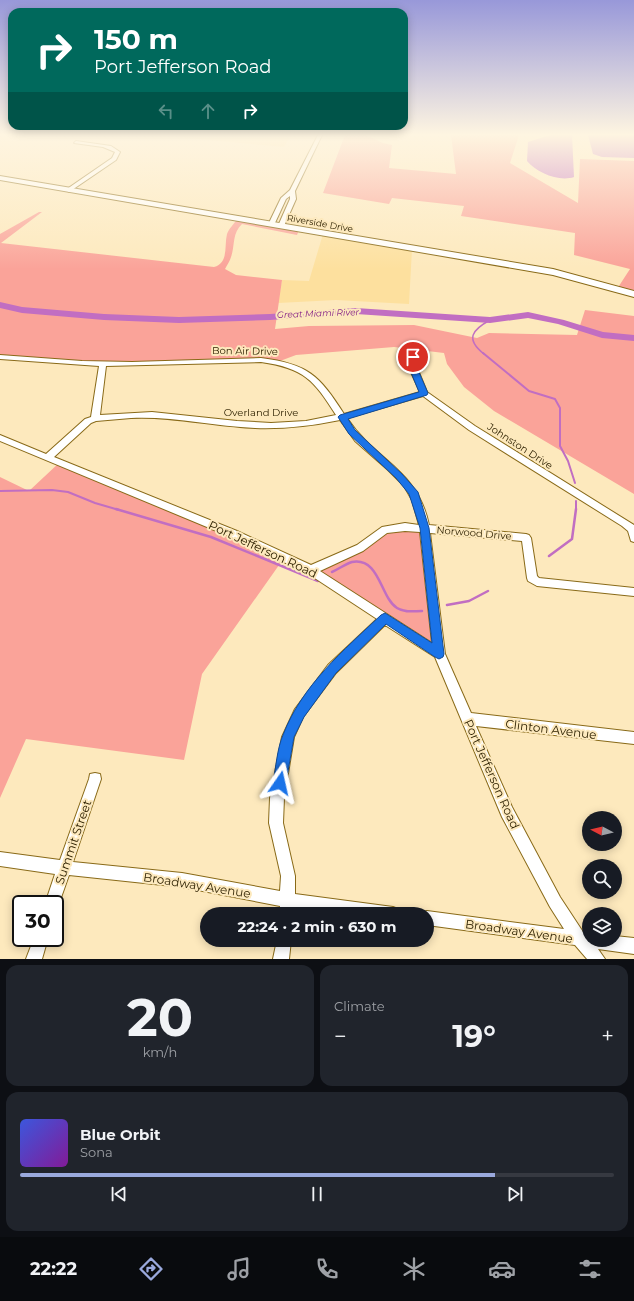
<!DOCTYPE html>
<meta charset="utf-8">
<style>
:root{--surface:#171b24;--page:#20242c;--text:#f1f3f6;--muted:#9ea1a6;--line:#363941;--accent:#9aa9dd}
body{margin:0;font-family:Montserrat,sans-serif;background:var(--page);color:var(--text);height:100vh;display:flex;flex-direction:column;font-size:15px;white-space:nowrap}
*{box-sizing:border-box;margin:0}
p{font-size:13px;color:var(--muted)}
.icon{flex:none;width:22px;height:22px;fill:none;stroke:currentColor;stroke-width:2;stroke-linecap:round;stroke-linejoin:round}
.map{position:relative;height:959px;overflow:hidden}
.drawer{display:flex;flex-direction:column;gap:6px;padding:6px;background:#0d0f14;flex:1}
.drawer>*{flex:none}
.guide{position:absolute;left:8px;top:8px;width:400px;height:122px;border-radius:12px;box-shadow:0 2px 10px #0003;background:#00695c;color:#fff;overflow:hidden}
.needle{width:26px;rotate:277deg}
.controls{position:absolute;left:582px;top:811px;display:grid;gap:8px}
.controls a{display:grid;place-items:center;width:40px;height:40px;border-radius:50%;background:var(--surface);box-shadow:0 2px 10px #0003;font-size:20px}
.speed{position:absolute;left:12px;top:895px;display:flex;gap:8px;font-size:20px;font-weight:700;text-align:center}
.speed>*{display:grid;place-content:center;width:52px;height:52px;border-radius:50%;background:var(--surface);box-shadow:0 2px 10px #0003;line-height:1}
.speed .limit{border:2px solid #111;border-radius:6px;background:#fff;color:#111}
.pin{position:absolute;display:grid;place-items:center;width:34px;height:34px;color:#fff;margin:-17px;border:2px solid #fff;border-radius:50%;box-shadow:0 1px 4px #0007}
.me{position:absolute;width:44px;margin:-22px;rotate:11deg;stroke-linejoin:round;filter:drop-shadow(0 0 3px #0008)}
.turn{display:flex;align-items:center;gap:14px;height:84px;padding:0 20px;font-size:18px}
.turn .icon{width:52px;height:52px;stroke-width:2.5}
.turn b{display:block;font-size:28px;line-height:34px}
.lanes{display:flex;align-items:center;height:38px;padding:0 20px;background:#0003;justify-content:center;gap:20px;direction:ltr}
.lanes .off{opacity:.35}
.big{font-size:30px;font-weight:700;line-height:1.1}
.drawer .widget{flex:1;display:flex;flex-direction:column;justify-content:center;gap:6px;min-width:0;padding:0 14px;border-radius:12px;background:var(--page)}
.drawer .dial{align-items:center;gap:0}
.dial b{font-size:52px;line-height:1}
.song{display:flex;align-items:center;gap:12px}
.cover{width:48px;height:48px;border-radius:6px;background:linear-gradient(135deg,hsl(230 70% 55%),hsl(290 70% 35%))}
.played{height:4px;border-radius:2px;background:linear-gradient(90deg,var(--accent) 80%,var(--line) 80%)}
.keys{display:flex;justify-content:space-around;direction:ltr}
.heat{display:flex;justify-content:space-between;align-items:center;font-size:22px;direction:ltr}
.drawer .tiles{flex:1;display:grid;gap:6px;grid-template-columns:1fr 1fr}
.widget:last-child{grid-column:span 2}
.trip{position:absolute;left:200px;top:907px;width:234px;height:40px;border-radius:20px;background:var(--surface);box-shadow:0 2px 10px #0003;font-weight:700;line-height:40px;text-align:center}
.tab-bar{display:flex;height:64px;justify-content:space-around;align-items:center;background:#090b0e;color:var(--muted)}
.tab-bar .icon{width:28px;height:28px}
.tab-bar .on{color:var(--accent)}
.tab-bar b{font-size:18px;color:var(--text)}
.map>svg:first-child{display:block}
.built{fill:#fde09e}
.green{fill:#faa399}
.water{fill:#c16ec2}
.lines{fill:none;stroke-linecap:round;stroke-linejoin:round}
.stream-far2{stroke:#c16ec2;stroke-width:1.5}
.stream-far1{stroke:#c16ec2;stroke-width:2}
.stream{stroke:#c16ec2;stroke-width:2.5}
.river{fill:#c16ec2;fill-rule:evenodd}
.minor-casing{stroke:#896a18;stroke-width:2}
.secondary-casing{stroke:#896a18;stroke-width:2}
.minor{fill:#fff;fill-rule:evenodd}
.secondary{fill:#fff;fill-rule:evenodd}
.route{fill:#1a73e8;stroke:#114b97}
.labels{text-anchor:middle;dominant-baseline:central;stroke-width:4;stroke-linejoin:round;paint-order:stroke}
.far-street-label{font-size:9px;fill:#2f2202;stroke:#fde9bd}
.far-water-label{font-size:9px;font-style:italic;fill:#821c85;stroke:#fde9bd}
.street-label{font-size:10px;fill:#2f2202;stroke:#fde9bd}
.near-street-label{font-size:12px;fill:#2f2202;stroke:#fde9bd}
</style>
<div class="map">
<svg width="634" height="959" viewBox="0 0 634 959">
<rect width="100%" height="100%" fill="#fde9bd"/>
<!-- built -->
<path class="built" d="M 179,135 L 291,135 L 284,147 L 177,137 Z
M 323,234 L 412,249 L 409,304 L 336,300 L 278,303 L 282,280 L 309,281 Z"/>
<!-- green -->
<path class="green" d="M 345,135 L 366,135 L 383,143 L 392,145 L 389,168 L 456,174 L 451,135 L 519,135 L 510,163 L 578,203 L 580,159 L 634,161 L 634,294 L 617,289 L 630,269 L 574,255 L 575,233 L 461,216 L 464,206 L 392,198 L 389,204 L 323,193 Z
M 39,212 L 42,212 L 1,243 L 214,267 C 229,263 224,246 227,234 C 229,229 234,223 238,219 L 299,230 L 297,235 L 242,224 C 232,233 235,246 231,257 C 230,261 227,265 225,269 L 236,275 L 282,280 L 275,329 L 309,326 L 414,325 L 477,338 L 489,333 L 577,335 L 585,310 L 634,316 L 634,494 L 494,411 L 464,387 L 447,364 L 444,353 L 394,347 L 296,355 L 280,361 L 132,364 L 0,357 L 0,234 Z
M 60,462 L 284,558 L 202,674 L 184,760 L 26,739 L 0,798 L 0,477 L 29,491 Z
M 425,528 L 439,654 L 311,570 L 385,530 Z"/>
<!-- water -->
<path class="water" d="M 550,135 L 572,135 L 574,177 C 559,182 537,173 527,161 L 528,142 Z
M 588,135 L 634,135 L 634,158 L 602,157 L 593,154 Z"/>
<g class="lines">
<!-- stream-far2 -->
<path class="stream-far2" d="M 484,354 C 465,339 472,330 490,320"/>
<!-- stream-far1 -->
<path class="stream-far1" d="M 483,353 L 529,391 L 555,399 L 560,408 L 560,446 L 568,461 L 575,483
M 0,491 L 52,490 L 68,492 L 95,503 L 119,510
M 576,510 L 576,501"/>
<!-- stream -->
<path class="stream" d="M 116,509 L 211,537 L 318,581
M 549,556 L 572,539 L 576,509
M 332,572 C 339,569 345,564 352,562 C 380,557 380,597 397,608 C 405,613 414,611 422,611
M 447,605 L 469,601 L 488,591"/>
<!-- river -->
<path class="river" d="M 0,302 L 22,307 L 104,314 L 179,317 L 270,314 L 356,308 L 490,317 L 528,312 L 564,320 L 603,332 L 634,335 L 634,341 L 602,338 L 558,324 L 528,318 L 490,323 L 356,314 L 270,320 L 179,323 L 104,320 L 22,313 L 0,308 Z"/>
<defs>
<path id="minor" d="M 318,135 L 322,135 L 295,191 L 296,199 L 284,226 L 281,228 L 278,226 L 290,199 L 290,196 L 286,199 L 274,225 L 269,226 L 268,225 L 281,198 L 290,190 Z
M 76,141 L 111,146 L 120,152 L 116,160 L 69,192 L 66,190 L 67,189 L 112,158 L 115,152 L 103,147 L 74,143 Z
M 0,355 L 82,361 L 132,362 L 261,358 C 308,364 319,375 344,414 L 420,392 L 410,370 L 409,357 L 413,355 L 416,355 L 418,370 L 427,392 L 475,426 L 634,525 L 634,542 L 631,541 L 628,531 L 622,526 L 469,430 L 423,396 L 347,418 C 376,462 417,468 429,525 L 526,534 L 529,535 L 531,538 L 537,576 L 539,578 L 634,588 L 634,596 L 537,586 L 528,581 L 527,578 L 522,541 L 430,533 L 445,654 L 471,713 L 634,732 L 634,744 L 476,726 L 512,807 L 560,897 L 583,932 L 589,932 L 589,940 L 615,940 L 615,936 L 634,938 L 634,954 L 598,949 L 605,959 L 587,959 L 575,945 L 427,925 L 427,914 L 421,914 L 427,911 L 564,929 L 550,907 L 502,817 L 435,657 L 385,625 L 336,673 L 303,717 L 294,737 L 284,798 L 283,823 L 295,876 L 295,894 L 393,907 L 398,909 L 400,914 L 339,914 L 294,908 L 294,914 L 280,914 L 280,906 L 182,887 L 69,875 L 57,909 L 55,910 L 55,904 L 45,904 L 55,874 L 0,866 L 0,852 L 60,860 L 89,779 L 90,774 L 95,773 L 100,774 L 101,779 L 73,862 L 182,873 L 280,891 L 281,876 L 269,823 L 270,798 L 282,737 L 295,709 L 328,665 L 377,619 L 307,573 L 231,537 L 0,441 L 0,435 L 46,454 L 85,419 L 91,417 L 99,366 L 0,359 ZM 261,362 C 304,368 314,380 336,415 L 306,421 L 271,423 L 237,421 L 152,412 L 100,415 L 106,366 ZM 131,418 C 172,416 213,426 255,428 C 284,429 311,426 340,420 L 355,441 L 388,470 L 404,486 L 412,500 L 419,525 L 405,523 L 382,527 L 357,545 L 311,565 L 237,531 L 54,457 L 91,423 L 96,421 ZM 405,531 L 420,532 L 432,643 L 320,571 L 363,551 L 387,533 Z
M 34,938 L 48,938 L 42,959 L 26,959 Z
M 277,940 L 291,940 L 289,959 L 273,959 Z"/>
<path id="secondary" d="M 0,176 L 553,269 L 634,291 L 634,297 L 553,275 L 0,180 Z"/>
</defs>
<!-- minor casing -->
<use href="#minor" class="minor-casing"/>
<!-- secondary casing -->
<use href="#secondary" class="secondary-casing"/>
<!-- minor -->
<use href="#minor" class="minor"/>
<!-- secondary -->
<use href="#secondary" class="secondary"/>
</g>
<!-- sky -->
<linearGradient id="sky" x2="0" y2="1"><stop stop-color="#9898d9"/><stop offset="0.5" stop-color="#fef5e1"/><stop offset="1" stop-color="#fef5e1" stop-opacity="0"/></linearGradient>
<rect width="634" height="269" fill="url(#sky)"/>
<!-- route -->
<path class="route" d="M 413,355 L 417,357 L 418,370 L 428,393 L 427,395 L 348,419 L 355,430 L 402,474 L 418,492 L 429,528 L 444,654 L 443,657 L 439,659 L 435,657 L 386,624 L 336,673 L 304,717 L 294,737 L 286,783 L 284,787 L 280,789 L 275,787 L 273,783 C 276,767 277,749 283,735 C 302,685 344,650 381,615 L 385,613 L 432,643 L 420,528 L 409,494 L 396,478 L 349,434 L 338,417 L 340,415 L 419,392 L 410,370 L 410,357 Z"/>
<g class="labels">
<!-- far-street labels -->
<g class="far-street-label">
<text transform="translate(320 223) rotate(10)">Riverside Drive</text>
</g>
<!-- far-water labels -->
<g class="far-water-label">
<text transform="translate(318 313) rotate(-2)">Great Miami River</text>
</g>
<!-- street labels -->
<g class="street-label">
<text transform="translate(245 351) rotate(1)">Bon Air Drive</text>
<text x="261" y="412">Overland Drive</text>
<text transform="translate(520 446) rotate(33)">Johnston Drive</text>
<text transform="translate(474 533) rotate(5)">Norwood Drive</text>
</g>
<!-- near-street labels -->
<g class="near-street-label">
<text transform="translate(263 549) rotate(25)">Port Jefferson Road</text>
<text transform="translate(551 729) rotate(7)">Clinton Avenue</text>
<text transform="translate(492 774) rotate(66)">Port Jefferson Road</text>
<text transform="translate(73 842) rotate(-71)">Summit Street</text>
<text transform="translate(197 885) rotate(9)">Broadway Avenue</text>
<text transform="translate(519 931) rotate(8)">Broadway Avenue</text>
</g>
</g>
</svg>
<div class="controls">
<a><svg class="needle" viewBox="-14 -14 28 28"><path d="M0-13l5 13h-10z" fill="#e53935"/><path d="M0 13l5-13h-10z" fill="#9ea1a6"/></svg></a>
<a><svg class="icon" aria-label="search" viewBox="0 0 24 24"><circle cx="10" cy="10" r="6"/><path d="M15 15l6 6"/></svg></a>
<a><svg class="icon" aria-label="layers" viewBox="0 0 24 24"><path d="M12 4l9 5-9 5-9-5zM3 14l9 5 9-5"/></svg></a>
</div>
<div class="speed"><div class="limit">30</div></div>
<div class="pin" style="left:413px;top:357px;background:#d93025"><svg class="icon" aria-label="arrive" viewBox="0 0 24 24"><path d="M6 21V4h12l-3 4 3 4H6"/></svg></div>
<svg class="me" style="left:280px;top:783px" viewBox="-20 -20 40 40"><path d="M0-17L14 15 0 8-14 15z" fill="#1a73e8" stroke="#fff" stroke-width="4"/></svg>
<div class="trip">22:24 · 2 min · 630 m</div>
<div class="guide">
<div class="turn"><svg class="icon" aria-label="right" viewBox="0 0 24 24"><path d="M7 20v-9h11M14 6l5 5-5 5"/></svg><div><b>150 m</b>Port Jefferson Road</div></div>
<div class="lanes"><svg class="icon off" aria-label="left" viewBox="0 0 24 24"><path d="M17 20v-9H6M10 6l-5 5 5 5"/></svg><svg class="icon off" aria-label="ahead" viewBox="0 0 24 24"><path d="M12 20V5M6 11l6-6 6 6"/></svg><svg class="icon" aria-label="right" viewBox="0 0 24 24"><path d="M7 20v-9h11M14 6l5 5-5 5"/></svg></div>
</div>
</div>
<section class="drawer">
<div class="tiles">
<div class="widget dial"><b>20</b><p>km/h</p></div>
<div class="widget"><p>Climate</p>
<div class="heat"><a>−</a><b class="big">19°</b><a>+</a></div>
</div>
<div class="widget">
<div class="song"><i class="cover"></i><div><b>Blue Orbit</b><p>Sona</p></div></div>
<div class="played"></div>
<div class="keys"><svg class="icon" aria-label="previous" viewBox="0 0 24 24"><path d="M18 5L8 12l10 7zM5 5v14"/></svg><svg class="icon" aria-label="pause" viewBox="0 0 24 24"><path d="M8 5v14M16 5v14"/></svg><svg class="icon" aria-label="next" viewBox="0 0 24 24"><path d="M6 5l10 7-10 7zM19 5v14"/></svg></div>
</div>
</div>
</section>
<nav class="tab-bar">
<b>22:22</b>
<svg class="icon on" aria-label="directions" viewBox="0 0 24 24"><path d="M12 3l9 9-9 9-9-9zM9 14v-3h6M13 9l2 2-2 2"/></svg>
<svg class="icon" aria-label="music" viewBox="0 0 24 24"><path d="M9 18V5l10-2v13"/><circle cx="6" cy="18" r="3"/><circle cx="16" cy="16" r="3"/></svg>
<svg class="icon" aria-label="phone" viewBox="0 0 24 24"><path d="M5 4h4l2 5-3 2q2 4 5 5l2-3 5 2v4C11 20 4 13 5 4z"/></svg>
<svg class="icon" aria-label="climate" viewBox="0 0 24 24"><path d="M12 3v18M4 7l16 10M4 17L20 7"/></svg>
<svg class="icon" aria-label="car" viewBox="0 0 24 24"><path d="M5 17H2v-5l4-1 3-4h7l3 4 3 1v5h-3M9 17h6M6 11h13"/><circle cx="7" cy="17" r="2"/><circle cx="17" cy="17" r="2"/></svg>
<svg class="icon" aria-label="filters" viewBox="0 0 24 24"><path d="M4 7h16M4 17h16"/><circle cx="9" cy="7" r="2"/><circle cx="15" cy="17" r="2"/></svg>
</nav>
